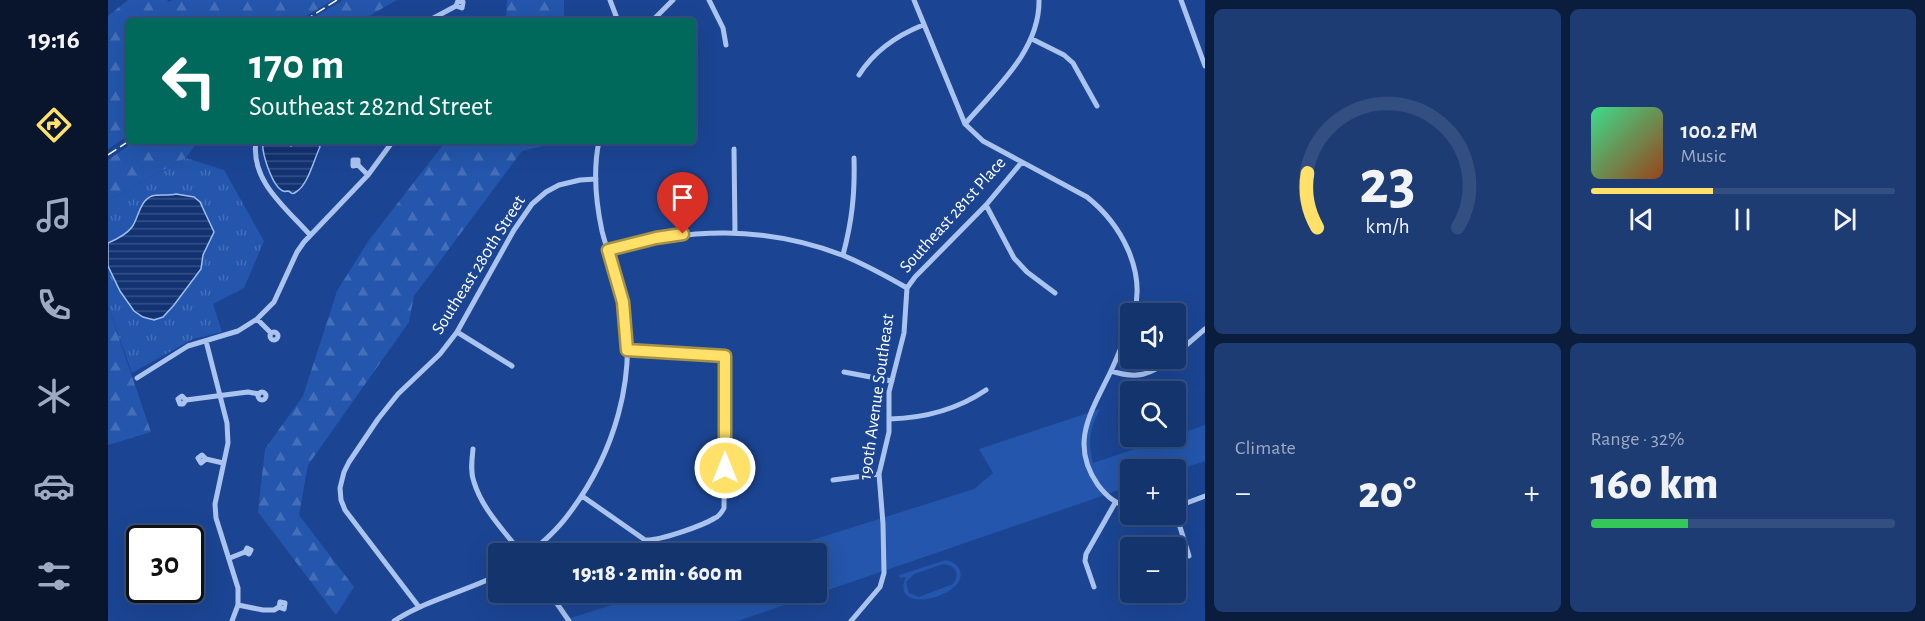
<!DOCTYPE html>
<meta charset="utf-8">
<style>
:root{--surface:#14346e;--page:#1d3c73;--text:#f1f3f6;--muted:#9daac2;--line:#334f81;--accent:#ffe069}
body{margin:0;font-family:"Alegreya Sans",sans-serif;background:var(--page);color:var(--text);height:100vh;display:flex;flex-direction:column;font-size:22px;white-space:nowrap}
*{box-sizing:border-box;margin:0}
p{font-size:20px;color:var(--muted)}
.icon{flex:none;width:33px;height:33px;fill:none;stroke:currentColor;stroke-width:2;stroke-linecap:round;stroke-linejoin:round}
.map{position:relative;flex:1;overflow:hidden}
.panel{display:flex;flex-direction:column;gap:9px;padding:9px;background:#0b1d3c;width:720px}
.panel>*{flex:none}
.guide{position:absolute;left:18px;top:18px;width:570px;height:126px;border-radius:6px;box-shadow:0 6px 24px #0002,0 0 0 2px var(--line);background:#00695c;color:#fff;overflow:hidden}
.controls{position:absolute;left:1012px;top:303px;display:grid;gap:12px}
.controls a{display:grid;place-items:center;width:66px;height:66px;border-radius:6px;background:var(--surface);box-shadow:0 6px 24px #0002,0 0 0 2px var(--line);font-size:30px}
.speed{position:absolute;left:18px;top:525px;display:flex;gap:12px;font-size:30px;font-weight:700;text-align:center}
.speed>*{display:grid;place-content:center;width:78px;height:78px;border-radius:50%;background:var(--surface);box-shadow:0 6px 24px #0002,0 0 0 2px var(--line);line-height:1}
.speed .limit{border:3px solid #111;border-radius:9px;background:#fff;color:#111}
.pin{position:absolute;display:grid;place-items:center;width:51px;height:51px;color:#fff;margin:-62px -26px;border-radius:50% 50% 50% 0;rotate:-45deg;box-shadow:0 0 6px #0007}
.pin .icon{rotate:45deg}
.me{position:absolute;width:66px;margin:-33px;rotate:0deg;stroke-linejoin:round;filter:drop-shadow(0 0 4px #0008)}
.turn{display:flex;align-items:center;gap:21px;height:126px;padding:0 24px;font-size:27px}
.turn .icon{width:78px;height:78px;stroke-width:2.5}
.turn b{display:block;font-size:42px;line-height:51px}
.big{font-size:45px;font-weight:800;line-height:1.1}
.panel .card{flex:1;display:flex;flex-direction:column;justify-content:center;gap:9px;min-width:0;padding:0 21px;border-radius:9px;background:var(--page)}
.panel .dial{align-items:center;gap:0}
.dial svg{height:156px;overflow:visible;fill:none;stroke:var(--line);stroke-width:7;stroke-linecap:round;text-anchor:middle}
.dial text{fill:var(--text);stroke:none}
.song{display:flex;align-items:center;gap:18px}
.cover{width:72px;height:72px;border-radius:9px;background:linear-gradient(135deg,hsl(150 70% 55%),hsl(20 70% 35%))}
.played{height:6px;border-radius:3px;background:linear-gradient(90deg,var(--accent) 40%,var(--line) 40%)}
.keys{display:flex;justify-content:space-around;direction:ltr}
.heat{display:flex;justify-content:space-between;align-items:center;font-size:33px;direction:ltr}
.charge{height:9px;border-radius:4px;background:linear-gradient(90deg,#34c759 32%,var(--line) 0)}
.panel .tiles{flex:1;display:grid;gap:9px;grid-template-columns:repeat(2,1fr)}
.trip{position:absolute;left:380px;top:543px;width:339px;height:60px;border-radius:6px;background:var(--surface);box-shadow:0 6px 24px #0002,0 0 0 2px var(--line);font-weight:800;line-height:60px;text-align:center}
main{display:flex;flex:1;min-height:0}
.menu{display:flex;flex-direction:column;width:108px;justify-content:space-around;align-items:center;background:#08152c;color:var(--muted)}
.menu .icon{width:42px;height:42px}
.menu .selected{color:var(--accent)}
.menu b{font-size:27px;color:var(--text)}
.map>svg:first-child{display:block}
.grass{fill:#2356ac;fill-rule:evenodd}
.forest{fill:url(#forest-firs)}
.park{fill:url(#park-tufts)}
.water{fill:url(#water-rules);stroke:#9ebef1;stroke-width:1.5}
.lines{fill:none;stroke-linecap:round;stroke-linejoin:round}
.street{stroke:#abc4ef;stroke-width:5}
.rail{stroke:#fff;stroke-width:1.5;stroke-dasharray:10 4.5;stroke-linecap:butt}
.route-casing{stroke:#a69244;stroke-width:15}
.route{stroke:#ffe069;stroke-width:10}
.labels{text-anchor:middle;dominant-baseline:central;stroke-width:6;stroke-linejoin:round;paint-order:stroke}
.street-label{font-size:18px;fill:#fff;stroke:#1b4593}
</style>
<main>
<nav class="menu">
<b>19:16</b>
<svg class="icon selected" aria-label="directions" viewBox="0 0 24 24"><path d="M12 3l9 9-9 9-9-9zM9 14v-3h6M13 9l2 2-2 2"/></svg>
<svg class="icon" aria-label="music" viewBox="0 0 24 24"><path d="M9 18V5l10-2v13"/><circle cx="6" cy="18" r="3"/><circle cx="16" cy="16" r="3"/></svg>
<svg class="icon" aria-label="phone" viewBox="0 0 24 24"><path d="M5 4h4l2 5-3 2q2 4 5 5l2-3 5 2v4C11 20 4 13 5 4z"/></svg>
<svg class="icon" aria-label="climate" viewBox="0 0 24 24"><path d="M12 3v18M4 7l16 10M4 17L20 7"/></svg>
<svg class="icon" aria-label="car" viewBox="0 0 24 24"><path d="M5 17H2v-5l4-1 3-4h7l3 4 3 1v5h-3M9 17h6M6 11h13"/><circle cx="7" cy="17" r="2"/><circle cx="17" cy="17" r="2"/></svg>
<svg class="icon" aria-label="filters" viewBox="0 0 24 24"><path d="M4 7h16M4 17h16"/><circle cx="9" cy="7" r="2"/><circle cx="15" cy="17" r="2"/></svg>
</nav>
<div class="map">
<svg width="1097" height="621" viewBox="0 0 1097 621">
<defs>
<pattern id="forest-firs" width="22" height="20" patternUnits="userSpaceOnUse" patternTransform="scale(1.5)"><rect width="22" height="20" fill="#2356ac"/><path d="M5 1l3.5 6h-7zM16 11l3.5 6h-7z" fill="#446fb8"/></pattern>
<pattern id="park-tufts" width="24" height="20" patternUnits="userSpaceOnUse" patternTransform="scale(1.5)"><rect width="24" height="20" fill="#2356ac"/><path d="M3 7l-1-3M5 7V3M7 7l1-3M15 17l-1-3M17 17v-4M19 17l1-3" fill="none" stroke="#446fb8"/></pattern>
<pattern id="water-rules" width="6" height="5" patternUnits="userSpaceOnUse" patternTransform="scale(1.5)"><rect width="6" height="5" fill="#123271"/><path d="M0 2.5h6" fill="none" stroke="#365186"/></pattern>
</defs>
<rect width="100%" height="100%" fill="#1b4593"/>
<!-- grass -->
<path class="grass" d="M 992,409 C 981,430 980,440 985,463 L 1063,437 L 1068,436 L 1068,435 L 1097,425 L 1097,461 L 1068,471 L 1023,470 L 1023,486 L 630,621 L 453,621 L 542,593 L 708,592 L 708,554 L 663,553 L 866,489 L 885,473 L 871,449 Z
M 838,560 C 844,562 850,564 852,571 C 861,596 780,617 798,577 L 792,578 L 791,575 ZM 835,564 C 847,565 853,574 845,584 L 811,597 L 801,593 L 798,582 L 806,574 Z"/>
<!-- forest -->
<path class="forest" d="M 20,0 L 59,0 L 60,2 L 65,0 L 225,0 L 190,21 L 21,21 L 21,135 L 0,149 L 0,16 Z
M 235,0 L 289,0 L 252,21 L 200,21 Z
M 399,0 L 456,0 L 456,21 L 398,21 Z
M 27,141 L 90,141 L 78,158 L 0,200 L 0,160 Z
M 338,141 L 457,141 L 414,151 L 306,296 L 301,322 L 200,465 L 191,515 L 246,587 L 228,615 L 150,512 L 157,449 L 195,396 L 229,291 L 261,240 Z
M 0,306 L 43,432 L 0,445 Z"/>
<!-- park -->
<path class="park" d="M 78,158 L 116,170 L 156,241 L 136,288 L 105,304 L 114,332 L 85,339 L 24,373 L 0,306 L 0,200 Z"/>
<!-- water -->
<path class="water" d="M 155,141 L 179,141 L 183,146 L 189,141 L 209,141 L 212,147 C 206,159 200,185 188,192 C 183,195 185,193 180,191 C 178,191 177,192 175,191 C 164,186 153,152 155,141 Z
M 68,194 L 86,197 L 92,202 L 106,232 L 95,255 L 93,269 L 66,305 L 55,317 L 46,320 L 35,317 L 26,311 L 12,291 L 0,266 L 0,243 C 7,240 19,234 24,227 C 30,219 32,200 44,196 C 51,194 60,196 68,194 Z"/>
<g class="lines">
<!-- street -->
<path class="street" d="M 502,0 L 510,21
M 601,0 L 615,28 L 618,45
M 806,0 L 857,124 L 875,141 L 979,197 C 1013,224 1038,270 1026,314
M 1073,0 L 1097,66
M 320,21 L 348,6 L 354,8 L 355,2 L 350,1 L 348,6
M 544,21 L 565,0
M 924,39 L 956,55 L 965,63 L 989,106
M 751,75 C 766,51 790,35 815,25
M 857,124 C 888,88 932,50 931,0
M 148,141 C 142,181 178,208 202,235
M 626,149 L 627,233
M 250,165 L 245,166 L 245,160 L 250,160 L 250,165 L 260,175
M 878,205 L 906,258 L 919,272 L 947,293
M 500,250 C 580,228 654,225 734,255 C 756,264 778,276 799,288
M 735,255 C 744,221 747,194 746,158
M 149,319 L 163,333
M 1023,322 C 1016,339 1010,357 1002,373 C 983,412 961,444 990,485 C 999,497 1008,504 1023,508
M 349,332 L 404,366
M162 336a4 4 0 1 1 8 0a4 4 0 1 1-8 0Z
M 98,341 L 119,423 L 120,443 L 107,504 L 108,518 L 130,588 L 130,605 L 124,621
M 1068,354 L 1097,329
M 1003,371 C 1028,379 1043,376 1063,358
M 736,372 L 784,381
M 29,378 L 80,346 L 130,331 L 149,319 L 166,302 L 189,252 L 196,242 L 260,175 L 285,141
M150 396a4 4 0 1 1 8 0a4 4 0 1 1-8 0Z
M 78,400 L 74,396 L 70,399 L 72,404 L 75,404 L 78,400 L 132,393 L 140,392 L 151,394
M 782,419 C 816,418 850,409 878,390
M 365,449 C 364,460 362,472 366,482 C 374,509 397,532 414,554
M 98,459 L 93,463 L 90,458 L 94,455 L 98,459 L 115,463
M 725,480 L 771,474
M 474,496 L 537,540 C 551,541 594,526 607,518 C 612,516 614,512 616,508 L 617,356 L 519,350
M 1068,507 L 1097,496
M 1068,514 L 1081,556
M 421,554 C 435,542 449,530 460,515 C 506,455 530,377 515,301 C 510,278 500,255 494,231 C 488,203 485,170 491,141
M 122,558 L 137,552 L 141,554 L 143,550 L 139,548 L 137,552
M 986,587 L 977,561 L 978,554 L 1007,503
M 441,592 L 461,621
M 130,605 L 155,610 L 166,610 L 171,607 L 176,609 L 177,603 L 172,602 L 171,607
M 311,607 L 237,510 L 233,500 L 232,488 L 236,472 L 241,462 L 270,419 L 290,394 L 332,354 L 349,332 L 406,230 L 424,204 L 438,192 L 451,185 L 472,180 L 488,179
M 286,621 C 318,600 356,592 390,575
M 743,621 L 772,587 L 776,573 L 775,524 L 771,474 L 781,432 L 781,392 L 796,333 L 799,288 L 807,277 L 878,205 L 913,163"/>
<!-- rail -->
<path class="rail" d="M 196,21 L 229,0
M 0,155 L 21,141"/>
</g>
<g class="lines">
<defs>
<path id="route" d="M 575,234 L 548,238 L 500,250 L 515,302 L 519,350 L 617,356 L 617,468"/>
</defs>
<!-- route casing -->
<use href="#route" class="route-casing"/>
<!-- route -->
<use href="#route" class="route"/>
</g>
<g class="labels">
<!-- street labels -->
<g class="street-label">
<text transform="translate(845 215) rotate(-48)">Southeast 281st Place</text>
<text transform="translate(371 265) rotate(-58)">Southeast 280th Street</text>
<text transform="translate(769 397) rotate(-82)">190th Avenue Southeast</text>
</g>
</g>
</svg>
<div class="controls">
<a><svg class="icon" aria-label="sound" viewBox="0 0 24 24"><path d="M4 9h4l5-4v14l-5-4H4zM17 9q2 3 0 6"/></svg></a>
<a><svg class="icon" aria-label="search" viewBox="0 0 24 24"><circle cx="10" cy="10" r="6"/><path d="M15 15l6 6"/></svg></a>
<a>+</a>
<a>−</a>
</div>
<div class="speed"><div class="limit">30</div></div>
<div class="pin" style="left:575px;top:234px;background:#d93025"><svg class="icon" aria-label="arrive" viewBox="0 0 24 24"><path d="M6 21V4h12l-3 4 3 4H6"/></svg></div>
<svg class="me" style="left:617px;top:468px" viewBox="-20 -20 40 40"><circle r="17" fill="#ffe069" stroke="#fff" stroke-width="3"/><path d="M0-11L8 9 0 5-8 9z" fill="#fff"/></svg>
<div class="trip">19:18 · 2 min · 600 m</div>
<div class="guide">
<div class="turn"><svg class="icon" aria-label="left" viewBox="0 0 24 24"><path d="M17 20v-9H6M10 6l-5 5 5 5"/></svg><div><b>170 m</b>Southeast 282nd Street</div></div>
</div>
</div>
<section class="panel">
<div class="tiles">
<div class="card dial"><svg viewBox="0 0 100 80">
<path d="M14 69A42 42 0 1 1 86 69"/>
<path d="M14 69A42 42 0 0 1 9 41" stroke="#ffe069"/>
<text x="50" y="56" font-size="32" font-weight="700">23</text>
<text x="50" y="72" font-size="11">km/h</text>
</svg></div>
<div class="card">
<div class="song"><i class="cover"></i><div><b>100.2 FM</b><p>Music</p></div></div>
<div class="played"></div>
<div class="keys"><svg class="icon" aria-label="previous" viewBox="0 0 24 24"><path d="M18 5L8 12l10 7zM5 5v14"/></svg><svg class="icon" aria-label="pause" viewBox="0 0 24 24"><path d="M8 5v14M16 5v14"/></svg><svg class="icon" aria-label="next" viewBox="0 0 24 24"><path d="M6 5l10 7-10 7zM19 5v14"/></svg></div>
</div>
<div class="card"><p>Climate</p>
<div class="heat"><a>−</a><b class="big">20°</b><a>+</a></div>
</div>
<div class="card"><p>Range · 32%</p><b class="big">160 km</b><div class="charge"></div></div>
</div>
</section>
</main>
